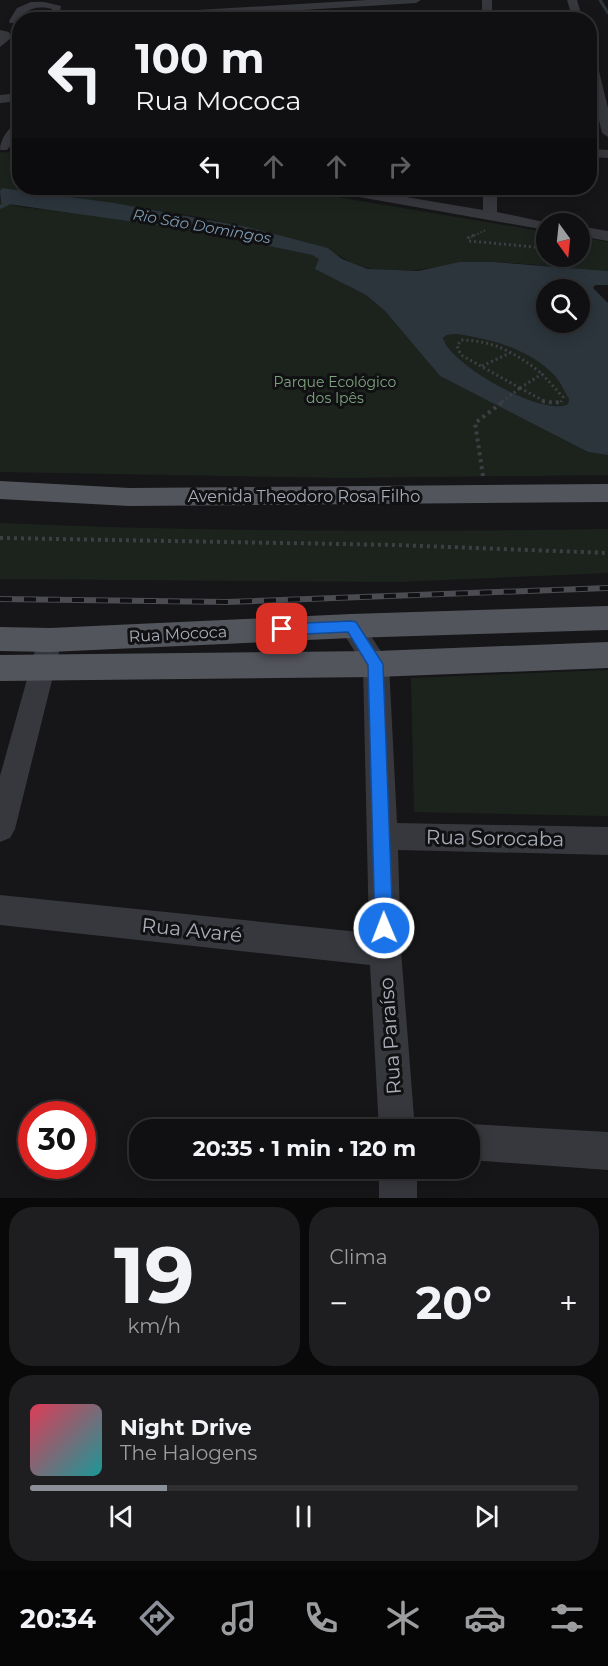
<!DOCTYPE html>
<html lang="pt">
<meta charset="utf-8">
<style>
:root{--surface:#101012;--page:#1e1e20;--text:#f1f3f6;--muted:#9c9d9f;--line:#303032;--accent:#8c9099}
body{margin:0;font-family:Montserrat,sans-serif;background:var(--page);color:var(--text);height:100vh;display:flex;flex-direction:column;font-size:22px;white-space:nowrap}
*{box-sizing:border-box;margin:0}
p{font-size:20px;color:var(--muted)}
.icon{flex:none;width:33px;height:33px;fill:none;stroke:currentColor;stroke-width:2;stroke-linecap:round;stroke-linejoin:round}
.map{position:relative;height:1198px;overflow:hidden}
.details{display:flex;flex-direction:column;gap:9px;padding:9px;background:#09090a;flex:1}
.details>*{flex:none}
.top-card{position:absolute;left:12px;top:12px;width:585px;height:183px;border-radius:24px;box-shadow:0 3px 15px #0003,0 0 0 2px var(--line);background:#101012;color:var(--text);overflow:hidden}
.needle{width:39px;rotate:165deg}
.controls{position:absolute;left:536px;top:213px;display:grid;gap:12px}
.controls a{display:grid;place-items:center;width:54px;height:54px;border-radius:50%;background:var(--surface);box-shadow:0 3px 15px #0003,0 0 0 2px var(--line);font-size:30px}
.speed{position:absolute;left:18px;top:1101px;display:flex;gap:12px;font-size:30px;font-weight:700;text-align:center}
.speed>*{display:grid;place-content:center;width:78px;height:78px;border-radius:50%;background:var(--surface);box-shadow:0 3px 15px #0003,0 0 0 2px var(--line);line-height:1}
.speed .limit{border:9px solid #d22;background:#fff;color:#111}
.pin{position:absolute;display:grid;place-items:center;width:51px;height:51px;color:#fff;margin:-26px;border-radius:12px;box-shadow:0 3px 9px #0006}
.me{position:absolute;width:66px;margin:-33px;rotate:359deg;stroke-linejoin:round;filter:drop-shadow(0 0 4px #0008)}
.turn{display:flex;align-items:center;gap:21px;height:126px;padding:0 24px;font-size:27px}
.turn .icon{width:78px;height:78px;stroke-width:2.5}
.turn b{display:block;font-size:42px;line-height:51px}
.lanes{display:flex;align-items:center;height:57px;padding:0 24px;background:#0003;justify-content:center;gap:30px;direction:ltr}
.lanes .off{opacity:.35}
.big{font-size:45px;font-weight:700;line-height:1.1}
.details .widget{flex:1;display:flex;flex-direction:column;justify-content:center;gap:9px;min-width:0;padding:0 21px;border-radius:24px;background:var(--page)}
.details .dial{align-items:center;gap:0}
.dial b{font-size:78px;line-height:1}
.song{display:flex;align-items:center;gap:18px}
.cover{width:72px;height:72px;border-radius:9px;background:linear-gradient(135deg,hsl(350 70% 55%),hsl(180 70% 35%))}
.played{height:6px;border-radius:3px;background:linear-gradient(90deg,var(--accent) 25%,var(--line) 25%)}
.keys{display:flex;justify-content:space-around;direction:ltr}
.heat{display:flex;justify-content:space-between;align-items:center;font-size:33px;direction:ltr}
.details .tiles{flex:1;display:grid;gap:9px;grid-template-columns:1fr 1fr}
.widget:last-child{grid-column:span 2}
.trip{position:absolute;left:129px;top:1119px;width:351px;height:60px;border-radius:24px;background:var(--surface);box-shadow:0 3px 15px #0003,0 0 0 2px var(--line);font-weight:700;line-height:60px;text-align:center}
.tab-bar{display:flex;height:96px;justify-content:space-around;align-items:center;background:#060607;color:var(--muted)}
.tab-bar .icon{width:42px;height:42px}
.tab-bar .current{color:var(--accent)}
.tab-bar b{font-size:27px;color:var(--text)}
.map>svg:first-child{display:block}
.green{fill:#1c231d}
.water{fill:#2c353c;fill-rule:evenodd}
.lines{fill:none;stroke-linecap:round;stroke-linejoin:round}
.stream-far1{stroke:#2c353c;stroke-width:3}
.stream{stroke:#2c353c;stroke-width:4}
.path-far2{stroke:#3d3f44;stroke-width:2;stroke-dasharray:1.5 2;stroke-linecap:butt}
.path-far1{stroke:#3d3f44;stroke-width:3;stroke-dasharray:2 3;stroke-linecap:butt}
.path{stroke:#3d3f44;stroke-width:4;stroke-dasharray:3 4;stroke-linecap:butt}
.minor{fill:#37383d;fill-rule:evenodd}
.major{fill:#53555c;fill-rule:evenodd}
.rail-casing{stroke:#4a4c52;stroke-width:6}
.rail{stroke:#111113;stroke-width:4;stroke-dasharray:12;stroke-linecap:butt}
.route{fill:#1a73e8;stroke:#114b97;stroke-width:1.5}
.labels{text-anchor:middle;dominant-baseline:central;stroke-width:6;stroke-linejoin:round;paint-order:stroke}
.far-park-label{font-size:14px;fill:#7fa381;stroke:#111113}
.far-water-label{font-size:15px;font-style:italic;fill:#7f9bb3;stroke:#111113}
.street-label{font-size:16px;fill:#a8adb8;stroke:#111113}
.near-street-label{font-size:20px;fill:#a8adb8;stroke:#111113}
</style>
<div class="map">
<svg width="608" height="1198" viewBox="0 0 608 1198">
<rect width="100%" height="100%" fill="#161618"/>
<!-- green -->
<path class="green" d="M 0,152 L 19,153 L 20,188 L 284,188 L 546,232 L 546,256 L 579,256 L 579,237 L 608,242 L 608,271 C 570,269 531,263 493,262 C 432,260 383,291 328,248 L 200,217 L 3,188 L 0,191 Z
M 0,201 C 16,210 61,209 81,212 C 159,224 236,237 312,255 L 319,259 L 348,286 L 366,295 L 385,311 L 440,376 L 588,452 L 608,455 L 608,475 L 343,478 L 0,472 Z
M 455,334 C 488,338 531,349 554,375 C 560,381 564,391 569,399 L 568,404 C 544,418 450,364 443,339 L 447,335 Z
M 0,523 C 202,532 405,532 608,529 L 608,573 L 398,582 L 0,579 Z
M 608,670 L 608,816 L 414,812 L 411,678 Z"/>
<!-- water -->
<path class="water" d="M 2,188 L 114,203 L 247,227 L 328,248 L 342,259 L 368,269 L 418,271 L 460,262 L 493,262 L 608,271 L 608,285 L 595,285 L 593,288 L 608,303 L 608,455 L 588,452 L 440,376 L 385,311 L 366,295 L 315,269 L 319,259 L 312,255 L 199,231 L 1,203 L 0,191 ZM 546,290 L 579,290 L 579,322 L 546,322 ZM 455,334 C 488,338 530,349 554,375 C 560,381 564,391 569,399 L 568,404 C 544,418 449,364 443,338 L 447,335 Z"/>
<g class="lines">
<!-- stream-far1 -->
<path class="stream-far1" d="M 600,0 L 608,13"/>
<!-- stream -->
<path class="stream" d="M 0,207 L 13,201"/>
<!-- path-far2 -->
<path class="path-far2" d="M 471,237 L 486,230"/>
<!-- path-far1 -->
<path class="path-far1" d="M 474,235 L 468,238 L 469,241 L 546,248
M 579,249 L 589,250
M 482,366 L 510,353
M 542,374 L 563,397 L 561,402
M 520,388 L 546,402
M 520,388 L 461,355 L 457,346 L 461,340 C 493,340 518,354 542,374
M 520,388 L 542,374
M 502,402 L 520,388"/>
<!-- path -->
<path class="path" d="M 542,401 L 555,403 L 562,401
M 483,476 L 475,423 L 504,401
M 0,538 L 396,545 L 608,553"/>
<!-- minor -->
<path class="minor" d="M 367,0 L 421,0 L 416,3 L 140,20 L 76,20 L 81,17 Z
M 482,0 L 492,0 L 492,20 L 482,20 Z
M 567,0 L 577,0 L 583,20 L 573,20 Z
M 31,2 L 44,2 L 61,6 L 58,20 L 48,20 L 52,9 C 35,5 26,9 18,23 L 10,23 L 9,21 L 17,8 Z
M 0,30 L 9,32 L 11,38 L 0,47 Z
M 590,60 L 597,63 L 608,108 L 608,137 L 602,133 L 590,81 Z
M 20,93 L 20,101 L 0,103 L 0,95 Z
M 20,121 L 20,134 L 7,150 L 0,150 C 0,139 9,126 20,121 Z
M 590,149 L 608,150 L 608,158 L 590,157 Z
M 324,188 L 353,188 L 483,210 L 483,188 L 497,188 L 497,212 L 553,224 L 546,224 L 546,230 L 331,192 Z
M 579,226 L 608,231 L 608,241 L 579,236 Z
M 351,617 L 360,619 L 389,664 L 397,823 L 608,827 L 608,855 L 398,850 L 401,951 L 415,1130 L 379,1130 L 370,965 L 0,925 L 0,895 L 369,933 L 363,665 L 339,626 L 342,619 Z
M 50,630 L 59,633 L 62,640 L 15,829 L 10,838 L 0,842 L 0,776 L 38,640 L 41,633 Z
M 470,1124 L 608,1132 L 608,1170 L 470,1160 L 470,1130 L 457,1130 Z
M 379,1168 L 417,1168 L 417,1198 L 379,1198 Z"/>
<!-- major -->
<path class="major" d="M 0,481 L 129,488 L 608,484 L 608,502 L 129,506 L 0,499 Z
M 608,606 L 608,630 L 351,638 L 50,652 L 0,651 L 0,627 L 50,628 L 351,614 Z
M 608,642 L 608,668 L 376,677 L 0,681 L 0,655 L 376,651 Z"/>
<defs>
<path id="rail" d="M 0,599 L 227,602 L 608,588"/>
</defs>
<!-- rail casing -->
<use href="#rail" class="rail-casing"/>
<!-- rail -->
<use href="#rail" class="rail"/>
</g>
<!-- route -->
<path class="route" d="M 351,621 L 356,622 L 383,664 L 393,928 L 391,934 L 384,937 L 378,934 L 375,928 L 368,665 L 348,632 L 282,635 L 275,629 L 282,624 Z"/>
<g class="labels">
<!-- far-park labels -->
<g class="far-park-label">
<text x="335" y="382">Parque Ecológico<tspan x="335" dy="16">dos Ipês</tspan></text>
</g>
<!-- far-water labels -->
<g class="far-water-label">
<text transform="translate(202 226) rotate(10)">Rio São Domingos</text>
</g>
<!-- street labels -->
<g class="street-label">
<text x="304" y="496">Avenida Theodoro Rosa Filho</text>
<text transform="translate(178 634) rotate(-3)">Rua Mococa</text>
</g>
<!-- near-street labels -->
<g class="near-street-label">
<text transform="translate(495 838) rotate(1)">Rua Sorocaba</text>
<text transform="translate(192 930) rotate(6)">Rua Avaré</text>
<text transform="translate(390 1036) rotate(-94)">Rua Paraíso</text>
</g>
</g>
</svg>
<div class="controls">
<a><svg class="needle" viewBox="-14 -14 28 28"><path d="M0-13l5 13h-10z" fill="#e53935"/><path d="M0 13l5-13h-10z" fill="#9c9d9f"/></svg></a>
<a><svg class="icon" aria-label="search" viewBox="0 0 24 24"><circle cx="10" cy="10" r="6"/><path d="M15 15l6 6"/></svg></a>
</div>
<div class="speed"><div class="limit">30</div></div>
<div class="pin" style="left:282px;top:629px;background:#d93025"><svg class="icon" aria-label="arrive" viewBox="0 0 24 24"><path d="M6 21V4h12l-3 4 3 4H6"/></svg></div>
<svg class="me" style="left:384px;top:928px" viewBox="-20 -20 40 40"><circle r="17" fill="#1a73e8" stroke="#fff" stroke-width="3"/><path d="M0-11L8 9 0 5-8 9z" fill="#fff"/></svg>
<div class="trip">20:35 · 1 min · 120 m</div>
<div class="top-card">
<div class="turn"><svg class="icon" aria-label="left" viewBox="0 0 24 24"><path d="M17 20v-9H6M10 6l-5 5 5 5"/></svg><div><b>100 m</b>Rua Mococa</div></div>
<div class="lanes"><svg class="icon" aria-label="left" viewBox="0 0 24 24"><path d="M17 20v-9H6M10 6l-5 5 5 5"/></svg><svg class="icon off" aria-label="ahead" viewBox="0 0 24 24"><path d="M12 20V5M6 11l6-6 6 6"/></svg><svg class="icon off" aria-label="ahead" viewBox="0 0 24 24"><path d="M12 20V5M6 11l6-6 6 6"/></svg><svg class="icon off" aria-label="right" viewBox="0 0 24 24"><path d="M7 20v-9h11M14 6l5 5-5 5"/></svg></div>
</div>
</div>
<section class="details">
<div class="tiles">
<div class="widget dial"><b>19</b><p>km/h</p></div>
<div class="widget"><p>Clima</p>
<div class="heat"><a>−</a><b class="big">20°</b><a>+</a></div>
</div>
<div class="widget">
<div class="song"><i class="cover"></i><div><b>Night Drive</b><p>The Halogens</p></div></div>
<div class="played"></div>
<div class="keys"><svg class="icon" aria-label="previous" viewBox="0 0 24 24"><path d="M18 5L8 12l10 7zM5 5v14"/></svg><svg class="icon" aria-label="pause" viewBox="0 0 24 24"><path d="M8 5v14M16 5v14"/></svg><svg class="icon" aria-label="next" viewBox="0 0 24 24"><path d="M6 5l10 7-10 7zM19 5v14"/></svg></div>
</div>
</div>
</section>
<nav class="tab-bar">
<b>20:34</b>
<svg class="icon current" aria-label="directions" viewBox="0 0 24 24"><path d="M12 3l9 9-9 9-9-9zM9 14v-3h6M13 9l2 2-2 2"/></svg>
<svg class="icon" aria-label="music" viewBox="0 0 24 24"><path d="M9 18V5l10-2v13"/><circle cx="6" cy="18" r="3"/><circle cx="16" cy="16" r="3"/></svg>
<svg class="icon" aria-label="phone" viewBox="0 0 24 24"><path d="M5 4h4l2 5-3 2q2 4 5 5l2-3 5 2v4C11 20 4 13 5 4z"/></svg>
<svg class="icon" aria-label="climate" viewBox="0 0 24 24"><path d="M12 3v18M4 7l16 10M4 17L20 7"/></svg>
<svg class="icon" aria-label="car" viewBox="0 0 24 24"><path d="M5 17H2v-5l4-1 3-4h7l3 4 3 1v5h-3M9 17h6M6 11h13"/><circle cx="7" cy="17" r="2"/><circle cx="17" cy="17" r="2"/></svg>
<svg class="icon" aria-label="filters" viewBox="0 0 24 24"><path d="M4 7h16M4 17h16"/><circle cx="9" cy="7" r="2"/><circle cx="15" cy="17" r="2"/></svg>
</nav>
